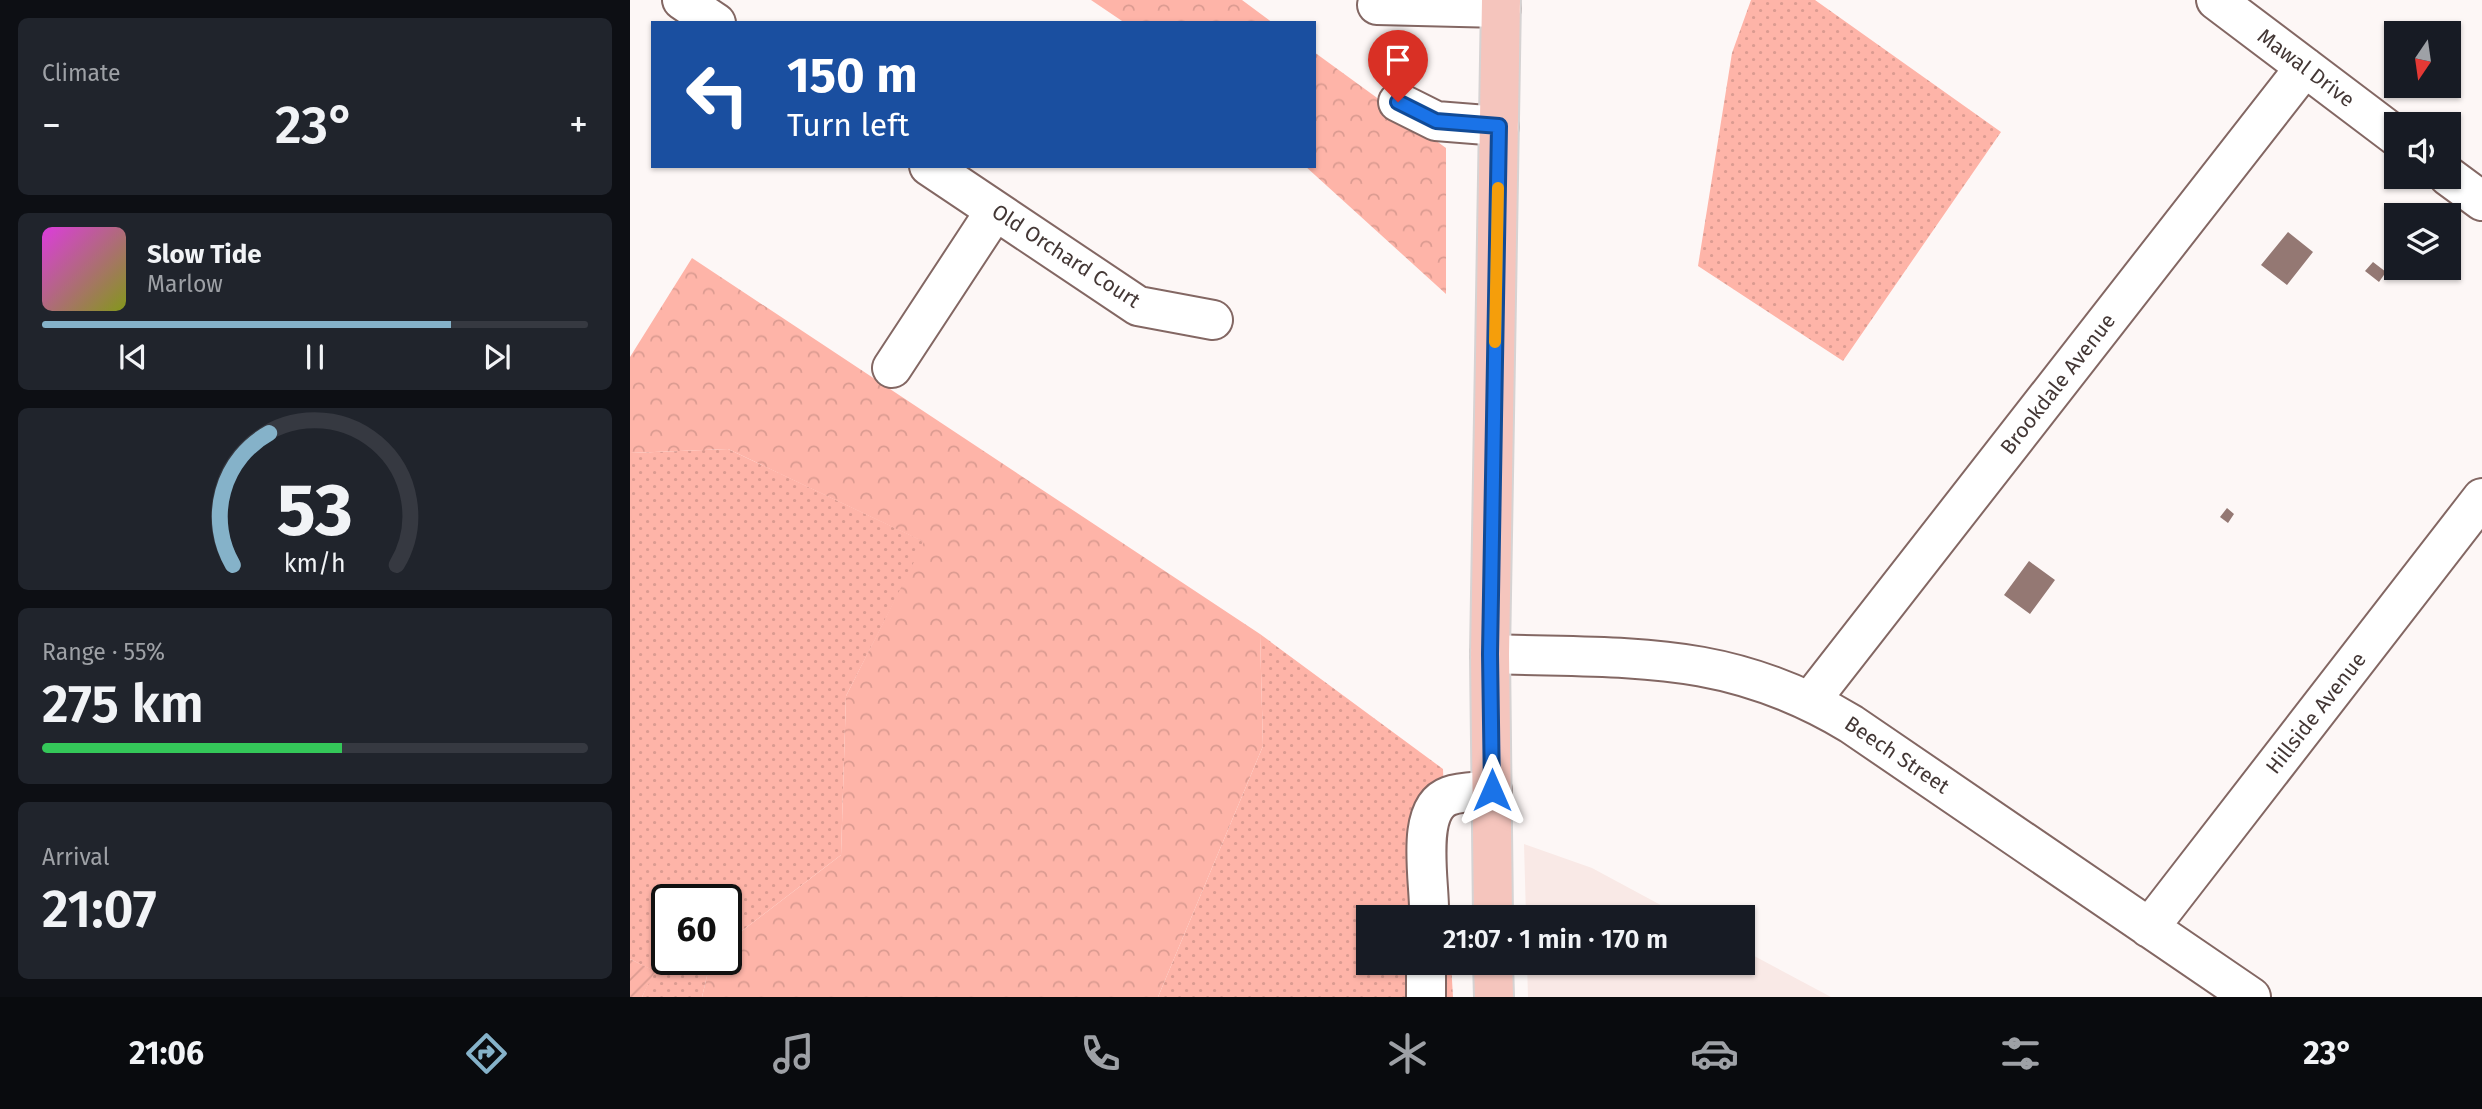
<!DOCTYPE html>
<meta charset="utf-8">
<style>
:root{--surface:#171b24;--page:#20242c;--text:#f1f3f6;--muted:#9ea1a6;--line:#363941;--accent:#85b2c9}
body{margin:0;font-family:"Fira Sans",sans-serif;background:var(--page);color:var(--text);height:100vh;display:flex;flex-direction:column;font-size:26px;white-space:nowrap}
*{box-sizing:border-box;margin:0}
p{font-size:23px;color:var(--muted)}
.icon{flex:none;width:38px;height:38px;fill:none;stroke:currentColor;stroke-width:2;stroke-linecap:round;stroke-linejoin:round}
.map{position:relative;flex:1;overflow:hidden}
.sheet{display:flex;flex-direction:column;gap:18px;padding:18px;background:#0d0f14;width:630px}
.sheet>*{flex:none}
.hud{position:absolute;left:21px;top:21px;width:665px;height:147px;border-radius:0px;box-shadow:0 2px 5px #0004;background:#1a4fa0;color:#fff;overflow:hidden}
.needle{width:46px;rotate:193deg}
.tools{position:absolute;left:1754px;top:21px;display:grid;gap:14px}
.tools a{display:grid;place-items:center;width:77px;height:77px;border-radius:0px;background:var(--surface);box-shadow:0 2px 5px #0004;font-size:35px}
.speed{position:absolute;left:21px;top:884px;display:flex;gap:14px;font-size:35px;font-weight:700;text-align:center}
.speed>*{display:grid;place-content:center;width:91px;height:91px;border-radius:50%;background:var(--surface);box-shadow:0 2px 5px #0004;line-height:1}
.speed .limit{border:4px solid #111;border-radius:10px;background:#fff;color:#111}
.pin{position:absolute;display:grid;place-items:center;width:60px;height:60px;color:#fff;margin:-72px -30px;border-radius:50% 50% 50% 0;rotate:-45deg;box-shadow:0 0 7px #0007}
.pin .icon{rotate:45deg}
.me{position:absolute;width:77px;margin:-38px;rotate:0deg;stroke-linejoin:round;filter:drop-shadow(0 0 5px #0008)}
.turn{display:flex;align-items:center;gap:24px;height:147px;padding:0 21px;font-size:32px}
.turn .icon{width:91px;height:91px;stroke-width:2.5}
.turn b{display:block;font-size:49px;line-height:60px}
.big{font-size:52px;font-weight:600;line-height:1.1}
.sheet .tile{flex:1;display:flex;flex-direction:column;justify-content:center;gap:10px;min-width:0;padding:0 24px;border-radius:10px;background:var(--page)}
.sheet .dial{align-items:center;gap:0}
.dial svg{height:182px;overflow:visible;fill:none;stroke:var(--line);stroke-width:7;stroke-linecap:round;text-anchor:middle}
.dial text{fill:var(--text);stroke:none}
.song{display:flex;align-items:center;gap:21px}
.cover{width:84px;height:84px;border-radius:10px;background:linear-gradient(135deg,hsl(300 70% 55%),hsl(70 70% 35%))}
.played{height:7px;border-radius:4px;background:linear-gradient(90deg,var(--accent) 75%,var(--line) 75%)}
.keys{display:flex;justify-content:space-around;direction:ltr}
.heat{display:flex;justify-content:space-between;align-items:center;font-size:38px;direction:ltr}
.charge{height:10px;border-radius:5px;background:linear-gradient(90deg,#34c759 55%,var(--line) 0)}
.trip{position:absolute;left:726px;top:905px;width:399px;height:70px;border-radius:0px;background:var(--surface);box-shadow:0 2px 5px #0004;font-weight:600;line-height:70px;text-align:center}
.tab-bar{display:flex;height:112px;justify-content:space-around;align-items:center;background:#090b0e;color:var(--muted)}
.tab-bar .icon{width:49px;height:49px}
.tab-bar .selected{color:var(--accent)}
.tab-bar b{font-size:32px;color:var(--text)}
main{display:flex;flex:1;min-height:0}
.map>svg:first-child{display:block}
.built{fill:#f9e9e6}
.grass{fill:url(#grass-dots)}
.forest{fill:url(#forest-crowns)}
.garden{fill:url(#garden-furrows)}
.building{fill:#947873}
.lines{fill:none;stroke-linecap:round;stroke-linejoin:round}
.minor-casing{stroke:#836763;stroke-width:42}
.major-casing{stroke:#d6d3d3;stroke-width:42}
.minor{stroke:#fff;stroke-width:38}
.major{stroke:#f5c5bd;stroke-width:38}
.route-casing{stroke:#114b97;stroke-width:18}
.route{stroke:#1a73e8;stroke-width:12}
.slow{stroke:#f59e0b;stroke-width:12}
.labels{text-anchor:middle;dominant-baseline:central;stroke-width:7;stroke-linejoin:round;paint-order:stroke}
.street-label{font-size:21px;fill:#433735;stroke:#fff}
</style>
<main>
<section class="sheet">
<div class="tile"><p>Climate</p>
<div class="heat"><a>−</a><b class="big">23°</b><a>+</a></div>
</div>
<div class="tile">
<div class="song"><i class="cover"></i><div><b>Slow Tide</b><p>Marlow</p></div></div>
<div class="played"></div>
<div class="keys"><svg class="icon" aria-label="previous" viewBox="0 0 24 24"><path d="M18 5L8 12l10 7zM5 5v14"/></svg><svg class="icon" aria-label="pause" viewBox="0 0 24 24"><path d="M8 5v14M16 5v14"/></svg><svg class="icon" aria-label="next" viewBox="0 0 24 24"><path d="M6 5l10 7-10 7zM19 5v14"/></svg></div>
</div>
<div class="tile dial"><svg viewBox="0 0 100 80">
<path d="M14 69A42 42 0 1 1 86 69"/>
<path d="M14 69A42 42 0 0 1 30 11" stroke="#85b2c9"/>
<text x="50" y="56" font-size="32" font-weight="700">53</text>
<text x="50" y="72" font-size="11">km/h</text>
</svg></div>
<div class="tile"><p>Range · 55%</p><b class="big">275 km</b><div class="charge"></div></div>
<div class="tile"><p>Arrival</p><b class="big">21:07</b></div>
</section>
<div class="map">
<svg width="1852" height="997" viewBox="0 0 1852 997">
<defs>
<pattern id="grass-dots" width="8" height="8" patternUnits="userSpaceOnUse" patternTransform="scale(1.75)"><rect width="8" height="8" fill="#feb4a8"/><path d="M2 2h.1M6 6h.1" fill="none" stroke="#db9b91" stroke-width="1.8" stroke-linecap="round"/></pattern>
<pattern id="forest-crowns" width="20" height="18" patternUnits="userSpaceOnUse" patternTransform="scale(1.75)"><rect width="20" height="18" fill="#feb4a8"/><path d="M2 6a3 3 0 1 1 6 0M12 15a3 3 0 1 1 6 0" fill="none" stroke="#db9b91"/></pattern>
<pattern id="garden-furrows" width="10" height="10" patternUnits="userSpaceOnUse" patternTransform="scale(1.75)"><rect width="10" height="10" fill="#feb4a8"/><path d="M-1 1l2-2M0 10L10 0M9 11l2-2" fill="none" stroke="#db9b91"/></pattern>
</defs>
<rect width="100%" height="100%" fill="#fdf7f6"/>
<!-- built -->
<path class="built" d="M 894,844 L 962,868 L 1053,917 L 896,917 Z
M 1113,950 L 1201,997 L 898,997 L 897,963 L 1113,962 Z"/>
<!-- grass -->
<path class="grass" d="M 1121,0 L 1185,0 L 1371,132 L 1213,361 L 1068,266 L 1102,53 Z
M 98,449 L 295,542 L 216,696 L 211,855 L 96,943 L 96,900 L 37,900 L 37,959 L 81,959 L 72,997 L 12,997 L 24,971 L 0,959 L 0,453 Z
M 630,634 L 813,769 L 819,917 L 738,917 L 738,962 L 821,963 L 823,997 L 528,997 L 633,746 Z"/>
<!-- forest -->
<path class="forest" d="M 461,0 L 612,0 L 643,23 L 495,23 Z
M 684,52 L 816,148 L 816,294 L 675,166 L 684,166 Z
M 62,258 L 630,634 L 633,746 L 528,997 L 72,997 L 81,959 L 96,959 L 96,943 L 211,855 L 216,696 L 294,542 L 98,449 L 0,453 L 0,357 Z"/>
<!-- garden -->
<path class="garden" d="M 0,959 L 25,971 L 12,997 L 0,997 Z"/>
<!-- building -->
<path class="building" d="M 1658,232 L 1683,252 L 1657,285 L 1631,265 Z
M 1743,262 L 1756,272 L 1749,282 L 1735,271 Z
M 1597,508 L 1604,514 L 1598,523 L 1590,517 Z
M 1399,561 L 1425,580 L 1400,614 L 1374,595 Z"/>
<g class="lines">
<defs>
<path id="minor" d="M 52,0 L 86,23
M 1586,0 L 1766,136
M 747,5 L 871,8
M 768,102 L 806,121 L 869,126
M 299,166 L 508,306 L 583,320
M 1818,176 L 1852,201
M 262,368 L 365,211
M 860,654 C 999,659 1097,649 1221,724 L 1621,997
M 1181,700 L 1675,67
M 799,917 C 801,886 783,809 819,796 C 832,791 849,792 862,790
M 1519,928 L 1852,498
M 796,962 L 796,997"/>
<path id="major" d="M 863,917 L 860,654 L 871,0
M 863,962 L 864,997"/>
</defs>
<!-- minor casing -->
<use href="#minor" class="minor-casing"/>
<!-- major casing -->
<use href="#major" class="major-casing"/>
<!-- minor -->
<use href="#minor" class="minor"/>
<!-- major -->
<use href="#major" class="major"/>
</g>
<g class="lines">
<defs>
<path id="route" d="M 768,102 L 806,121 L 869,126 L 860,654 L 862,790"/>
</defs>
<!-- route casing -->
<use href="#route" class="route-casing"/>
<!-- route -->
<use href="#route" class="route"/>
<!-- slow -->
<path class="slow" d="M 865,342 L 868,188"/>
</g>
<g class="labels">
<!-- street labels -->
<g class="street-label">
<text transform="translate(1676 68) rotate(37)">Mawal Drive</text>
<text transform="translate(436 256) rotate(33)">Old Orchard Court</text>
<text transform="translate(1428 384) rotate(-52)">Brookdale Avenue</text>
<text transform="translate(1686 713) rotate(-52)">Hillside Avenue</text>
<text transform="translate(1267 755) rotate(34)">Beech Street</text>
</g>
</g>
</svg>
<div class="tools">
<a><svg class="needle" viewBox="-14 -14 28 28"><path d="M0-13l5 13h-10z" fill="#e53935"/><path d="M0 13l5-13h-10z" fill="#9ea1a6"/></svg></a>
<a><svg class="icon" aria-label="sound" viewBox="0 0 24 24"><path d="M4 9h4l5-4v14l-5-4H4zM17 9q2 3 0 6"/></svg></a>
<a><svg class="icon" aria-label="layers" viewBox="0 0 24 24"><path d="M12 4l9 5-9 5-9-5zM3 14l9 5 9-5"/></svg></a>
</div>
<div class="speed"><div class="limit">60</div></div>
<div class="pin" style="left:768px;top:102px;background:#d93025"><svg class="icon" aria-label="arrive" viewBox="0 0 24 24"><path d="M6 21V4h12l-3 4 3 4H6"/></svg></div>
<svg class="me" style="left:862px;top:790px" viewBox="-20 -20 40 40"><path d="M0-17L14 15 0 8-14 15z" fill="#1a73e8" stroke="#fff" stroke-width="4"/></svg>
<div class="trip">21:07 · 1 min · 170 m</div>
<div class="hud">
<div class="turn"><svg class="icon" aria-label="left" viewBox="0 0 24 24"><path d="M17 20v-9H6M10 6l-5 5 5 5"/></svg><div><b>150 m</b>Turn left</div></div>
</div>
</div>
</main>
<nav class="tab-bar">
<b>21:06</b>
<svg class="icon selected" aria-label="directions" viewBox="0 0 24 24"><path d="M12 3l9 9-9 9-9-9zM9 14v-3h6M13 9l2 2-2 2"/></svg>
<svg class="icon" aria-label="music" viewBox="0 0 24 24"><path d="M9 18V5l10-2v13"/><circle cx="6" cy="18" r="3"/><circle cx="16" cy="16" r="3"/></svg>
<svg class="icon" aria-label="phone" viewBox="0 0 24 24"><path d="M5 4h4l2 5-3 2q2 4 5 5l2-3 5 2v4C11 20 4 13 5 4z"/></svg>
<svg class="icon" aria-label="climate" viewBox="0 0 24 24"><path d="M12 3v18M4 7l16 10M4 17L20 7"/></svg>
<svg class="icon" aria-label="car" viewBox="0 0 24 24"><path d="M5 17H2v-5l4-1 3-4h7l3 4 3 1v5h-3M9 17h6M6 11h13"/><circle cx="7" cy="17" r="2"/><circle cx="17" cy="17" r="2"/></svg>
<svg class="icon" aria-label="filters" viewBox="0 0 24 24"><path d="M4 7h16M4 17h16"/><circle cx="9" cy="7" r="2"/><circle cx="15" cy="17" r="2"/></svg>
<b>23°</b>
</nav>
